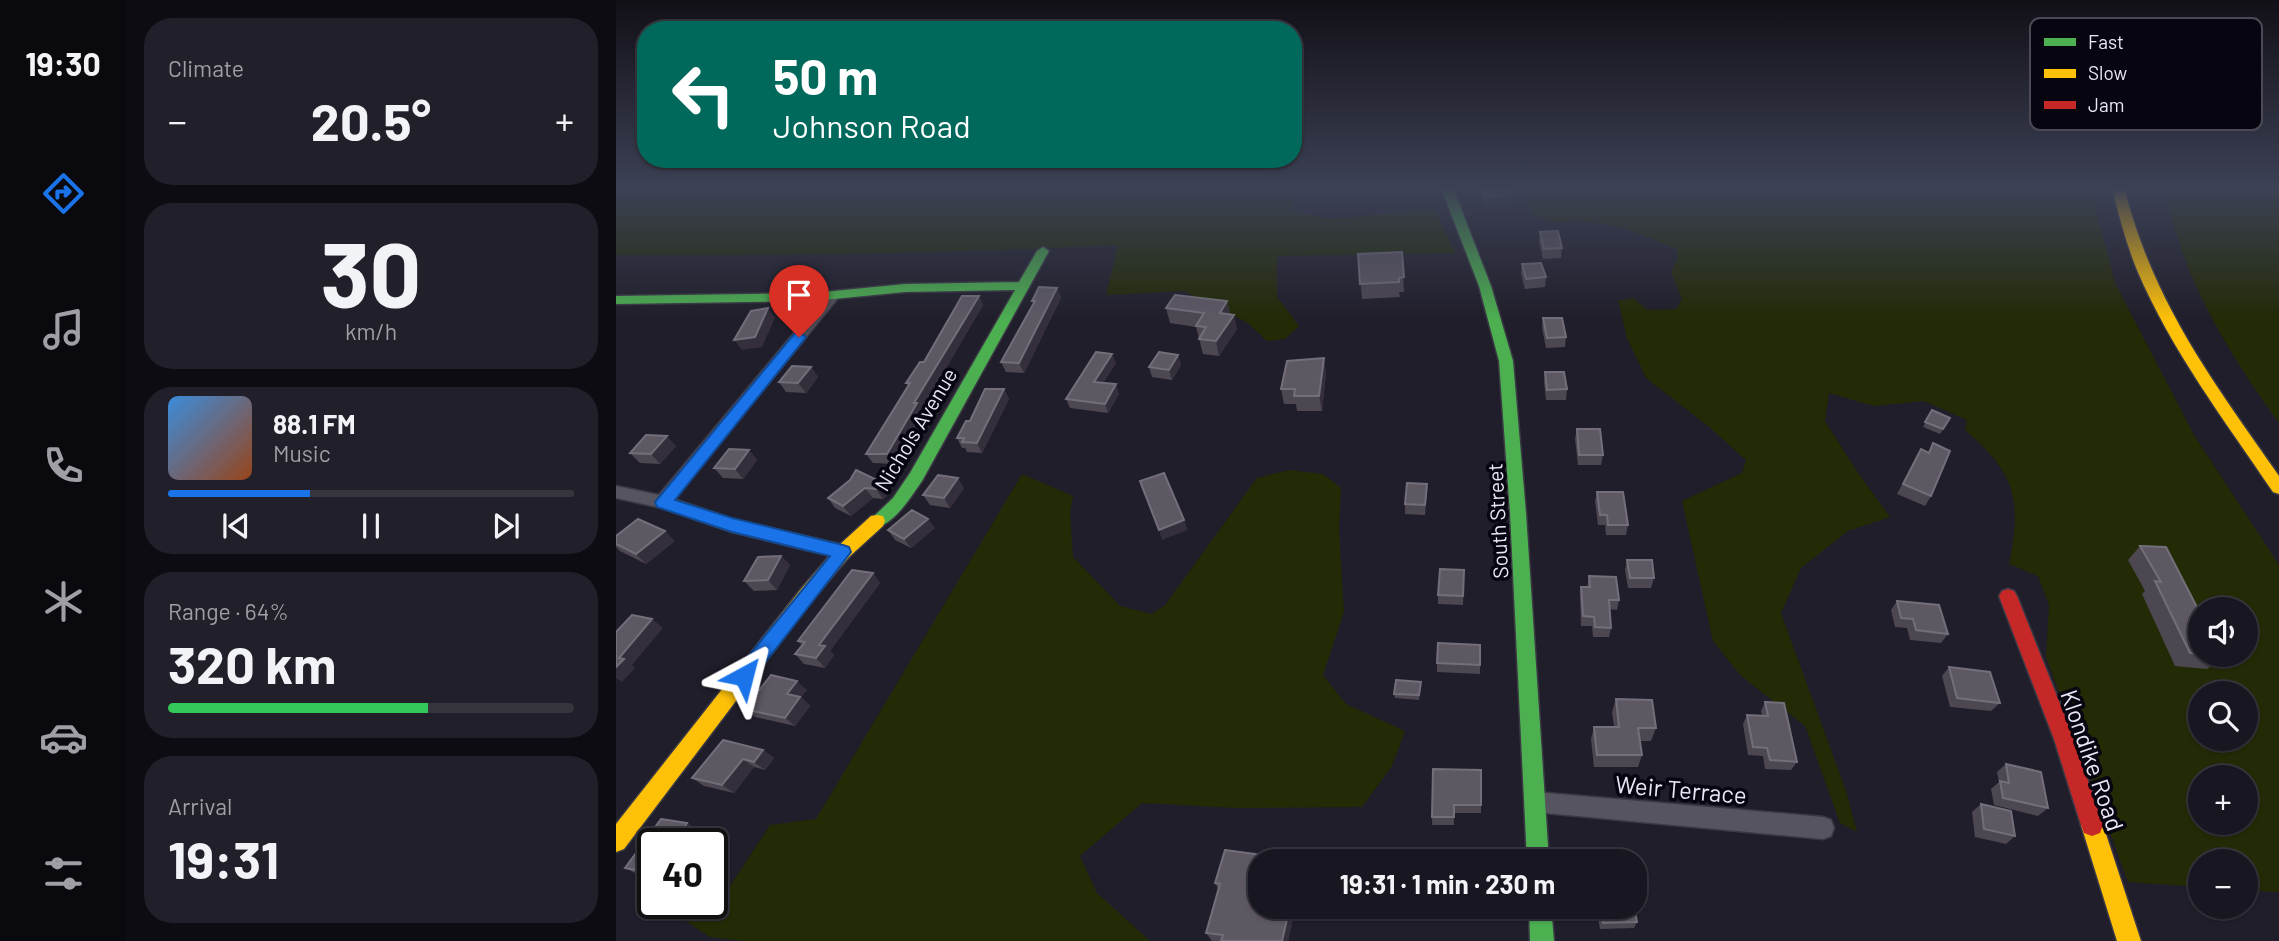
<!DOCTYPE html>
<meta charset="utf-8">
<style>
:root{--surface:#181620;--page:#211f29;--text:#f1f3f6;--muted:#9f9fa5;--line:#36353e;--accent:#1a73e8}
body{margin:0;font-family:Barlow,sans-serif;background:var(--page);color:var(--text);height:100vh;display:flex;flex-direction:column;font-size:26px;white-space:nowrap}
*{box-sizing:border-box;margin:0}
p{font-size:23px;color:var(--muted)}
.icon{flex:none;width:38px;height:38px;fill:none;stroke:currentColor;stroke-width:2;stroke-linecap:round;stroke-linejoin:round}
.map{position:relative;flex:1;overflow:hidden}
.panel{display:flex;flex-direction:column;gap:18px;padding:18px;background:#0d0c12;width:490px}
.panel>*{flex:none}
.guide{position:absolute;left:21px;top:21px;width:665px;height:147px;border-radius:28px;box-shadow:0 2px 5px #0004,0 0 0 2px var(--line);background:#00695c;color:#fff;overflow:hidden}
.controls{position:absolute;left:1572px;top:597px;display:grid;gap:14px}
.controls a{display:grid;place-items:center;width:70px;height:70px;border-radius:50%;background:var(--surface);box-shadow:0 2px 5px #0004,0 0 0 2px var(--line);font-size:35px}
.speed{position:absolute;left:21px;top:828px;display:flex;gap:14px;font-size:35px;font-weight:700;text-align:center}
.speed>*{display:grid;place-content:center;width:91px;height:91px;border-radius:50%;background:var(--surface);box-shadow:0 2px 5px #0004,0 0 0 2px var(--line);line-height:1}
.speed .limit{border:4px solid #111;border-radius:10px;background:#fff;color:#111}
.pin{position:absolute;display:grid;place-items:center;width:60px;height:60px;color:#fff;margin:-72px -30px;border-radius:50% 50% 50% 0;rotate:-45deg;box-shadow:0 0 7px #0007}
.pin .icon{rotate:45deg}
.me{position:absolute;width:77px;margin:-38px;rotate:38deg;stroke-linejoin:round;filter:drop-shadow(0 0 5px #0008)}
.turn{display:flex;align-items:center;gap:24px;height:147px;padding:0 21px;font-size:32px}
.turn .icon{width:91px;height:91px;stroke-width:2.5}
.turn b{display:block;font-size:49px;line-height:60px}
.big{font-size:52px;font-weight:700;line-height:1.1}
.panel .card{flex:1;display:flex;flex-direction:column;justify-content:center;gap:10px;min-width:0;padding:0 24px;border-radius:28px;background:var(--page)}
.panel .dial{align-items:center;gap:0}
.dial b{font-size:91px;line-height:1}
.song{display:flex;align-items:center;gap:21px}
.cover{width:84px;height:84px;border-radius:10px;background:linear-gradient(135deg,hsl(210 70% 55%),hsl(20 70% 35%))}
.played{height:7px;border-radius:4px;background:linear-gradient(90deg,var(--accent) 35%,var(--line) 35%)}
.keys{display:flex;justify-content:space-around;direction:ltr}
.heat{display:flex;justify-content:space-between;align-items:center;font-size:38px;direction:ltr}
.charge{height:10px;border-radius:5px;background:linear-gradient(90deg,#34c759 64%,var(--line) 0)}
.trip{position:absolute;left:632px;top:849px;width:399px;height:70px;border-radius:28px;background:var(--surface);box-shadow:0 2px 5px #0004,0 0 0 2px var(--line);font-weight:700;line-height:70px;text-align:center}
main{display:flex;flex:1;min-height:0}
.tab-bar{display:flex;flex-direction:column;width:126px;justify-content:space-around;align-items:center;background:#0a090d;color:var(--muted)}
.tab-bar .icon{width:49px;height:49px}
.tab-bar .selected{color:var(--accent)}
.tab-bar b{font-size:32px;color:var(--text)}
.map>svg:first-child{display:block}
.green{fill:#222a06;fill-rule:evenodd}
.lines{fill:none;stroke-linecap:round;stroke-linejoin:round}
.street-casing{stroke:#3a3944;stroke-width:3}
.fast-casing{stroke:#3a3944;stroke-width:3}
.slow-casing{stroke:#3a3944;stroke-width:3}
.jam-casing{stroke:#3a3944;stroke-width:3}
.street{fill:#56545f;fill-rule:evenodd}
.fast{fill:#4caf50;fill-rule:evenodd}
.slow{fill:#ffc107;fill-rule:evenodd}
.jam{fill:#c62828;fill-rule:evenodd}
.wall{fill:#4d4751}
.shaded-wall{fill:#342f3a}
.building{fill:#5e5863;stroke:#736f7a;stroke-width:2}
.route{fill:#1a73e8;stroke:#114b97;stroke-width:2}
.labels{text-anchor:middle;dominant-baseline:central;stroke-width:7;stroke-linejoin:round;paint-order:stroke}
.street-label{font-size:21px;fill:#e9e7f8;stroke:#07050f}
.near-street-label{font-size:24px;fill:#e9e7f8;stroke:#07050f}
.key{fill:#07050f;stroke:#4b4955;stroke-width:2}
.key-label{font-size:19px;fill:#e9e7f8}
</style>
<main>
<nav class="tab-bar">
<b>19:30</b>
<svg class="icon selected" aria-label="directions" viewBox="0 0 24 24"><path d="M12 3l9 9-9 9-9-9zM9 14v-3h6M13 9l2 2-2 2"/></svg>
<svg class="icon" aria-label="music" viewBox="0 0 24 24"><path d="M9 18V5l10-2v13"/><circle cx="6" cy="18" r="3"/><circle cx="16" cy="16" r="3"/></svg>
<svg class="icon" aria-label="phone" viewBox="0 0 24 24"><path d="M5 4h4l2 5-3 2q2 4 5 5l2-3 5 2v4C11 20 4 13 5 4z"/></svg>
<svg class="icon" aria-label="climate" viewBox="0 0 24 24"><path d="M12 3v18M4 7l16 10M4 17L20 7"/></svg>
<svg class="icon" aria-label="car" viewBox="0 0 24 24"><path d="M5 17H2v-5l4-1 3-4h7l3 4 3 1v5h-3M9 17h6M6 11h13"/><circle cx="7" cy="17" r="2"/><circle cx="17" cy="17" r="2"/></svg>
<svg class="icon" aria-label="filters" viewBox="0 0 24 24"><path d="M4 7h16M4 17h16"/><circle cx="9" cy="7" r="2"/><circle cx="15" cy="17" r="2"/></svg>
</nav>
<section class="panel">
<div class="card"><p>Climate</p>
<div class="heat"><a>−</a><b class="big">20.5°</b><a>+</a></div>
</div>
<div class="card dial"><b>30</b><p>km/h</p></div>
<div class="card">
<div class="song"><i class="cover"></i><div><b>88.1 FM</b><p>Music</p></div></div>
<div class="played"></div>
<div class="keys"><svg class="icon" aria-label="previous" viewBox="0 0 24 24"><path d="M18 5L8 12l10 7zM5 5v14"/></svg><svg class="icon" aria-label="pause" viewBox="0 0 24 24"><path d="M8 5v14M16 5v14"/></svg><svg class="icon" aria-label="next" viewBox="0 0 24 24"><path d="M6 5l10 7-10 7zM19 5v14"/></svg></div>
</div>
<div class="card"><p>Range · 64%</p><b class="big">320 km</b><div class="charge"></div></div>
<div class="card"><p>Arrival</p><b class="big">19:31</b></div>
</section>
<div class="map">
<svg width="1663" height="941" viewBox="0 0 1663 941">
<rect width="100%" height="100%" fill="#201e2a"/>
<!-- green -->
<path class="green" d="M 0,188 L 679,188 L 677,211 L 714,219 L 819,209 L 839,253 L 661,256 L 661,297 L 683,326 L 669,339 L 651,341 L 632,323 L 568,291 L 490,295 L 502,245 C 334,253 167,256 0,255 Z
M 908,188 L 1474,188 L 1499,283 L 1578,435 L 1663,565 L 1663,892 L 1629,890 L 1629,861 L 1584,861 L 1584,887 L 1512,882 L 1430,657 L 1433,605 L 1422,576 L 1393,564 C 1406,499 1400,474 1349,430 L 1351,420 L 1308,401 L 1258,406 L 1213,393 L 1209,421 L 1240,470 L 1274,517 L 1232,531 L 1185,568 L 1165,613 L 1230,791 L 1241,832 L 1224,823 L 1189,726 L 1124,675 L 1097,641 L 1066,501 L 1126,473 L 1130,460 L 1092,426 L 1030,378 L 1011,338 L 1002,301 L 1017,298 L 1032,310 L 1060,309 L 1066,299 L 1055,272 L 1062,258 L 1060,249 L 1009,228 L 962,220 L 941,223 L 915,214 ZM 1584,609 L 1629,609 L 1629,654 L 1584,654 ZM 1584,693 L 1629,693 L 1629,738 L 1584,738 ZM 1584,777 L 1629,777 L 1629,822 L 1584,822 Z
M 1549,188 L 1663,188 L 1663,423 C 1611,351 1565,276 1549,188 Z
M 673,470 L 707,474 L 725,488 L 723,528 L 728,612 L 707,675 L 730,704 L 789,731 L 776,766 L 746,807 L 622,808 L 526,803 L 464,856 L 481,893 L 534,941 L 129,941 L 94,937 L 71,922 L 112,889 L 154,825 L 200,819 L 406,474 L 457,496 L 454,514 L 457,557 L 504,606 L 536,614 L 549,605 L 641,478 Z"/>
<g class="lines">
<defs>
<path id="street" d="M 217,291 L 224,295 L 222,298 L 58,499 L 116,519 L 227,545 L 233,547 L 236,552 L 233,557 L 227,559 L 116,532 L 46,508 L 0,498 L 0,486 L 43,495 L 212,292 Z
M 919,792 L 1207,817 L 1215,820 L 1218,828 L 1215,836 L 1207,839 L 919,812 L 912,809 L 909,802 L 912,795 Z"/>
<path id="fast" d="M 825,188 L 837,188 L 875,286 L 897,361 L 910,513 L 933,861 L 911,861 L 894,513 L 883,361 L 863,286 Z
M 427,247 L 433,251 L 306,481 C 296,495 274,532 255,526 L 253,521 L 277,498 L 294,473 L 399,290 L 289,292 L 197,301 L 0,304 L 0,296 L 197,293 L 289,284 L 403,282 L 421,251 Z
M 913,906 L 935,906 L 938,941 L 914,941 Z"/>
<path id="slow" d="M 1496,188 L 1508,188 C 1538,304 1596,380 1663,476 L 1663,494 L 1657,492 C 1609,421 1555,350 1521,270 C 1510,243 1503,216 1496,188 Z
M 261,515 L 267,516 L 269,521 L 267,526 L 233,557 L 197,599 L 8,849 L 0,852 L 0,824 L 185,589 L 221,547 L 255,516 Z
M 1476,814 L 1484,817 L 1487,825 L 1525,941 L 1501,941 L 1465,825 L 1468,817 Z"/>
<path id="jam" d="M 1392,589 L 1398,591 L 1401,596 L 1458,739 L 1487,825 L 1484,833 L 1476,836 L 1468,833 L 1465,825 L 1438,739 L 1383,596 L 1386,591 Z"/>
</defs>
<!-- street casing -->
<use href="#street" class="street-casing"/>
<!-- fast casing -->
<use href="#fast" class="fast-casing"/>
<!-- slow casing -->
<use href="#slow" class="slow-casing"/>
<!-- jam casing -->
<use href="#jam" class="jam-casing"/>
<!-- street -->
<use href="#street" class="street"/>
<!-- fast -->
<use href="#fast" class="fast"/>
<!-- slow -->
<use href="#slow" class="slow"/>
<!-- jam -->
<use href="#jam" class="jam"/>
</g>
<!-- wall -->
<path class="wall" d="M 862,188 L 894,188 L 896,203 L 870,207 Z
M 924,232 L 946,248 L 945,258 L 927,259 L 923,242 Z
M 786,252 L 788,292 L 783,292 L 784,297 L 746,299 L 742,254 Z
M 906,264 L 930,277 L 929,287 L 909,289 L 905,274 Z
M 441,288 L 445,298 L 408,373 L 390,372 L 385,362 L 417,304 L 416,301 Z
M 363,296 L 367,305 L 305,411 L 306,413 L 278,464 L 257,463 L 250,454 L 292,386 L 290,383 Z
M 611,301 L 614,314 L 621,329 L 603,356 L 587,354 L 580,327 L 554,323 L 550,308 Z
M 927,318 L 950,337 L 949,347 L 930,348 L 926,328 Z
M 562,355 L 565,365 L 556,380 L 536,377 L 533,367 Z
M 500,363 L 487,383 L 503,394 L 492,413 L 454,408 L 450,399 Z
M 195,367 L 202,377 L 190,393 L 170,392 L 163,382 Z
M 929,372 L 951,389 L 950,400 L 930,400 L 928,382 Z
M 710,373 L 706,411 L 681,411 L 680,404 L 668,404 L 665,389 Z
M 388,389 L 393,399 L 366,453 L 351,452 L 349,448 L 346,448 L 341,438 L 354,421 Z
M 1316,410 L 1334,418 L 1324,434 L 1307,427 Z
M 961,429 L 987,455 L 985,465 L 962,465 L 959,439 Z
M 60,446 L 44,464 L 24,463 L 14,453 Z
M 1305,449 L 1315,496 L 1309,506 L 1281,494 Z
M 133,450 L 141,460 L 127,479 L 107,478 L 98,468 Z
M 234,480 L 274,493 L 267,499 L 257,498 L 235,516 L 219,508 L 212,498 Z
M 348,488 L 334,508 L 314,505 L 307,495 Z
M 981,492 L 1012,525 L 1010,535 L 990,535 L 989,525 L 982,525 L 979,501 Z
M 811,494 L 809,515 L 789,514 L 789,504 Z
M 319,528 L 295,548 L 279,540 L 272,530 Z
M 0,536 L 59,541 L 30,564 L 4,551 L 0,547 Z
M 1524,546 L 1606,657 L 1591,669 L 1559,666 L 1526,594 L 1529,591 L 1512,560 Z
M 165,556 L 174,565 L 161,590 L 138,591 L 128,581 Z
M 1011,560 L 1038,578 L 1035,588 L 1012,588 L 1009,570 Z
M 848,570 L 847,605 L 822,604 L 822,595 Z
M 257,573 L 264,583 L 214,651 L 218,655 L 209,668 L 188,664 L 179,654 L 186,645 L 182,641 Z
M 973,576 L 1003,600 L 1001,610 L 994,609 L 995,628 L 993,637 L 977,637 L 976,626 L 965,626 L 964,596 L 965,587 L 971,587 Z
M 1281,601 L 1332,634 L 1325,643 L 1294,640 L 1291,628 L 1279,627 L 1275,610 Z
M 821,663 L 864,665 L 864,674 L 821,672 Z
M 1333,667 L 1384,703 L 1375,711 L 1334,707 L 1326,676 Z
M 805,682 L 803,700 L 779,698 L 778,694 Z
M 191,690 L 185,697 L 194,706 L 179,726 L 139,717 L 128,709 Z
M 1000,699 L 1040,728 L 1035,741 L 1024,741 L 1026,755 L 1022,767 L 978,767 L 975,739 L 978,727 L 998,727 L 996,712 Z
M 1149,702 L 1181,762 L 1175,770 L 1149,769 L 1147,756 L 1132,755 L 1127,724 L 1131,715 L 1146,716 L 1145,711 Z
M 147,750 L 158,758 L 149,770 L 138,767 L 118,793 L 88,786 L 76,778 Z
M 1390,764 L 1432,808 L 1422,816 L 1378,805 L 1375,789 L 1383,782 L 1381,772 Z
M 817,769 L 865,805 L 865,813 L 838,813 L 838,825 L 816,825 Z
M 1365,804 L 1399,836 L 1390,844 L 1359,837 L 1356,812 Z
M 45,819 L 71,823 L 84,831 L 75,844 L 37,844 L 37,878 L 23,875 L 9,868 Z
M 609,850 L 669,858 L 670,861 L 644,861 L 644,906 L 680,906 L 672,941 L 596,941 L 590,933 L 602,889 L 599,883 Z
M 980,906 L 1018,906 L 1021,922 L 1018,928 L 984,929 Z"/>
<!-- shaded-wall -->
<path class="shaded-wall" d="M 749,188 L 783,188 L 748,196 L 747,189 Z
M 896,194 L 896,203 L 870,207 L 870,197 Z
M 441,288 L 445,298 L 408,373 L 403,363 Z
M 363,296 L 367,305 L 305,411 L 306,413 L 278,464 L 271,454 L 298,403 Z
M 611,301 L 615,316 L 604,313 Z
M 152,308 L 159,318 L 146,347 L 126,350 L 118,340 Z
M 618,315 L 621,329 L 603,356 L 600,341 Z
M 496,354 L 500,363 L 482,391 L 478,382 Z
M 562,355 L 565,365 L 556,380 L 553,370 Z
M 708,358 L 710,373 L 706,411 L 703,396 Z
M 195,367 L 202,377 L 190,393 L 182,383 Z
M 500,384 L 503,394 L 492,413 L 489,404 Z
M 388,389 L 393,399 L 366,453 L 361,443 Z
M 51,436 L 60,446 L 44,464 L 35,454 Z
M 133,450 L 141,460 L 127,479 L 119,469 Z
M 342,478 L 348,488 L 334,508 L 328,498 Z
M 267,483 L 274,493 L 267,499 L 260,489 Z
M 811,484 L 811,494 L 809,515 L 809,505 Z
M 249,488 L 257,498 L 235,516 L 227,506 Z
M 312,519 L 319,528 L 295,548 L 288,539 Z
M 568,520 L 572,530 L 546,540 L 543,530 Z
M 49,531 L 59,541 L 30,564 L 20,554 Z
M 165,556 L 174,565 L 161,590 L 152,580 Z
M 257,573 L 264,583 L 214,651 L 218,655 L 209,668 L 200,658 L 203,645 Z
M 36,619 L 47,628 L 16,665 L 19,668 L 6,682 L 0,678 L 0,667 L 3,658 Z
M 181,681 L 191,690 L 185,697 L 194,706 L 179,726 L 169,718 L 171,694 Z
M 147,750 L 158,758 L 149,770 L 138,762 Z
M 127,759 L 138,767 L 118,793 L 106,785 Z
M 71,823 L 84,831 L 75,844 L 57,844 Z
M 674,906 L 680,906 L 672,941 L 666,941 Z"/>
<!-- building -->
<path class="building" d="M 866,188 L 894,188 L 896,194 L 870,197 Z
M 942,231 L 946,248 L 928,249 L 924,232 Z
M 786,252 L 788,277 L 783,278 L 783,282 L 744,284 L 742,254 Z
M 925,263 L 930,277 L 910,279 L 906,264 Z
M 423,287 L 441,288 L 403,363 L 385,362 L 419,301 L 416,301 Z
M 559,295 L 611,301 L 604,313 L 618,315 L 600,341 L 583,339 L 590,327 L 580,326 L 588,313 L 550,308 Z
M 346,296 L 363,296 L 298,403 L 301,403 L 271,454 L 250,454 L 294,383 L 290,383 L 304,362 L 308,362 Z
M 152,308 L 139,337 L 118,340 L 135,311 Z
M 927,318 L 946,318 L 950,337 L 931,338 Z
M 480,352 L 496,354 L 478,382 L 500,384 L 489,404 L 450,399 Z
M 543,352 L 562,355 L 553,370 L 533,367 Z
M 708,358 L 703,396 L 678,396 L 679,389 L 665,389 L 671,361 Z
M 176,366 L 195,367 L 182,383 L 163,382 Z
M 929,372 L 948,372 L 951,389 L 931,390 Z
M 369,389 L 388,389 L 361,443 L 346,442 L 348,438 L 341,438 L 350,421 L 354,421 Z
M 1316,410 L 1334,418 L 1327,429 L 1309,422 Z
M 961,429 L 984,429 L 987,455 L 963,455 Z
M 30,435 L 51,436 L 35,454 L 14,453 Z
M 1317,443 L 1334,451 L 1315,496 L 1287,484 L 1305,449 L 1313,453 Z
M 113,449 L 133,450 L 119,469 L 98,468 Z
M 240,470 L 267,483 L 260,489 L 249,488 L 227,506 L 212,498 L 234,480 Z
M 548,473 L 568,520 L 543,530 L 524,481 Z
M 322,475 L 342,478 L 328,498 L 307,495 Z
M 791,483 L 811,484 L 809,505 L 789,504 Z
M 981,492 L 1007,492 L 1012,525 L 992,525 L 991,515 L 984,515 Z
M 296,510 L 312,519 L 288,539 L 272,530 Z
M 22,519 L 49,531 L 20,554 L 0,544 L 0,536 Z
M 1524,546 L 1550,547 L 1584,613 L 1584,654 L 1574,653 L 1539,581 L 1545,582 Z
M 165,556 L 152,580 L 128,581 L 142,557 Z
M 1011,560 L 1036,560 L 1038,578 L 1014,578 Z
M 824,569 L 848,570 L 847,596 L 822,595 Z
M 236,570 L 257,573 L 203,645 L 209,646 L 200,658 L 179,654 L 189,642 L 182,641 Z
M 973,576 L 1000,577 L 1003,600 L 993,600 L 995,628 L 979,627 L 978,617 L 967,616 L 965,587 L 974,587 Z
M 1281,601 L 1323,605 L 1332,634 L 1300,630 L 1297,619 L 1285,618 Z
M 16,615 L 36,619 L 3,658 L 8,659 L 0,667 L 0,632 Z
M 822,643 L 864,645 L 864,665 L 821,663 Z
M 1586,654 L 1605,654 L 1606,657 Z
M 1333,667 L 1374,672 L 1384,703 L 1341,698 Z
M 155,675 L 181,681 L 171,694 L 184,697 L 169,718 L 128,709 Z
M 780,680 L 805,682 L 803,695 L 778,694 Z
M 1000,699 L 1036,700 L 1040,728 L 1022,728 L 1026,755 L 981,755 L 978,727 L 1003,727 Z
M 1149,702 L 1168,703 L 1181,762 L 1154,760 L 1151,748 L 1137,747 L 1131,715 L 1152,716 Z
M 107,740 L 147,750 L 138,762 L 127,759 L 106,785 L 76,778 Z
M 1390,764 L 1425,772 L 1432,808 L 1387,798 L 1384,781 L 1393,783 Z
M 817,769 L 865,770 L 865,805 L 838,805 L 838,817 L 816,817 Z
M 1365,804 L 1395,811 L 1399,836 L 1368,829 Z
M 45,819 L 71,823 L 57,844 L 37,844 L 36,873 L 9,868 Z
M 609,850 L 669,858 L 668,861 L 644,861 L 644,906 L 674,906 L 666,941 L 605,941 L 607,935 L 590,933 L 604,884 L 599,883 Z
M 996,854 L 1010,856 L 1011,861 L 996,861 Z
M 1018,905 L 1021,922 L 987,923 L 984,906 L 1018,906 Z"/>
<!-- sky -->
<linearGradient id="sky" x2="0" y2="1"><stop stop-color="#121017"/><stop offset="0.59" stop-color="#3c4155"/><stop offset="1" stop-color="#3c4155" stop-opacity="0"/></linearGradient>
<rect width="1663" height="320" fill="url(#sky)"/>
<!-- route -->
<path class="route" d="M 183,332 L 190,337 L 188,340 L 59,500 L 116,518 L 227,545 L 233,547 L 235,552 L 134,682 L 128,685 L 121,682 L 118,676 L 121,670 L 214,556 L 116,532 L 41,507 L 39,502 L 178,334 Z"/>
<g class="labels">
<!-- street labels -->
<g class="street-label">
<text transform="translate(299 429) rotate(-59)">Nichols Avenue</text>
<text transform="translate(881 521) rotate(-93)">South Street</text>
</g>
<!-- near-street labels -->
<g class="near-street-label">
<text transform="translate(1477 760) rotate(71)">Klondike Road</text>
<text transform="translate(1065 789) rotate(5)">Weir Terrace</text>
</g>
</g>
<!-- legend -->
<rect x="1414" y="18" width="232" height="112" rx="10" class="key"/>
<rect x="1428" y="38" width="32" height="8" fill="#4caf50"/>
<rect x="1428" y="69" width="32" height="9" fill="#ffc107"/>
<rect x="1428" y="101" width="32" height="8" fill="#c62828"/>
<g class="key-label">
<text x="1472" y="49">Fast</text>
<text x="1472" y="80">Slow</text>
<text x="1472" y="112">Jam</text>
</g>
</svg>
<div class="controls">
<a><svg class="icon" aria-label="sound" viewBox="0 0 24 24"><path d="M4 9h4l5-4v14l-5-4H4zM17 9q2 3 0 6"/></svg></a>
<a><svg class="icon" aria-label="search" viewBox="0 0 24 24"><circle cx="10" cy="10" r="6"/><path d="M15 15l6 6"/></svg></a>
<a>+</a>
<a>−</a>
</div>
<div class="speed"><div class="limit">40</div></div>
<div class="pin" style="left:183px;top:337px;background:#d93025"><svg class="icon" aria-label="arrive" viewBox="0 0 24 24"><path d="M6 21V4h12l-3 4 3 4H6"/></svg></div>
<svg class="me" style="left:128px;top:676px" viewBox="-20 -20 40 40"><path d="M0-17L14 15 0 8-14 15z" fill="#1a73e8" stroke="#fff" stroke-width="4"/></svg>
<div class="trip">19:31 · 1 min · 230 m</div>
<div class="guide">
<div class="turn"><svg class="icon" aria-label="left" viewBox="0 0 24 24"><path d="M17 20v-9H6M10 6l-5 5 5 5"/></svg><div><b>50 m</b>Johnson Road</div></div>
</div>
</div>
</main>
